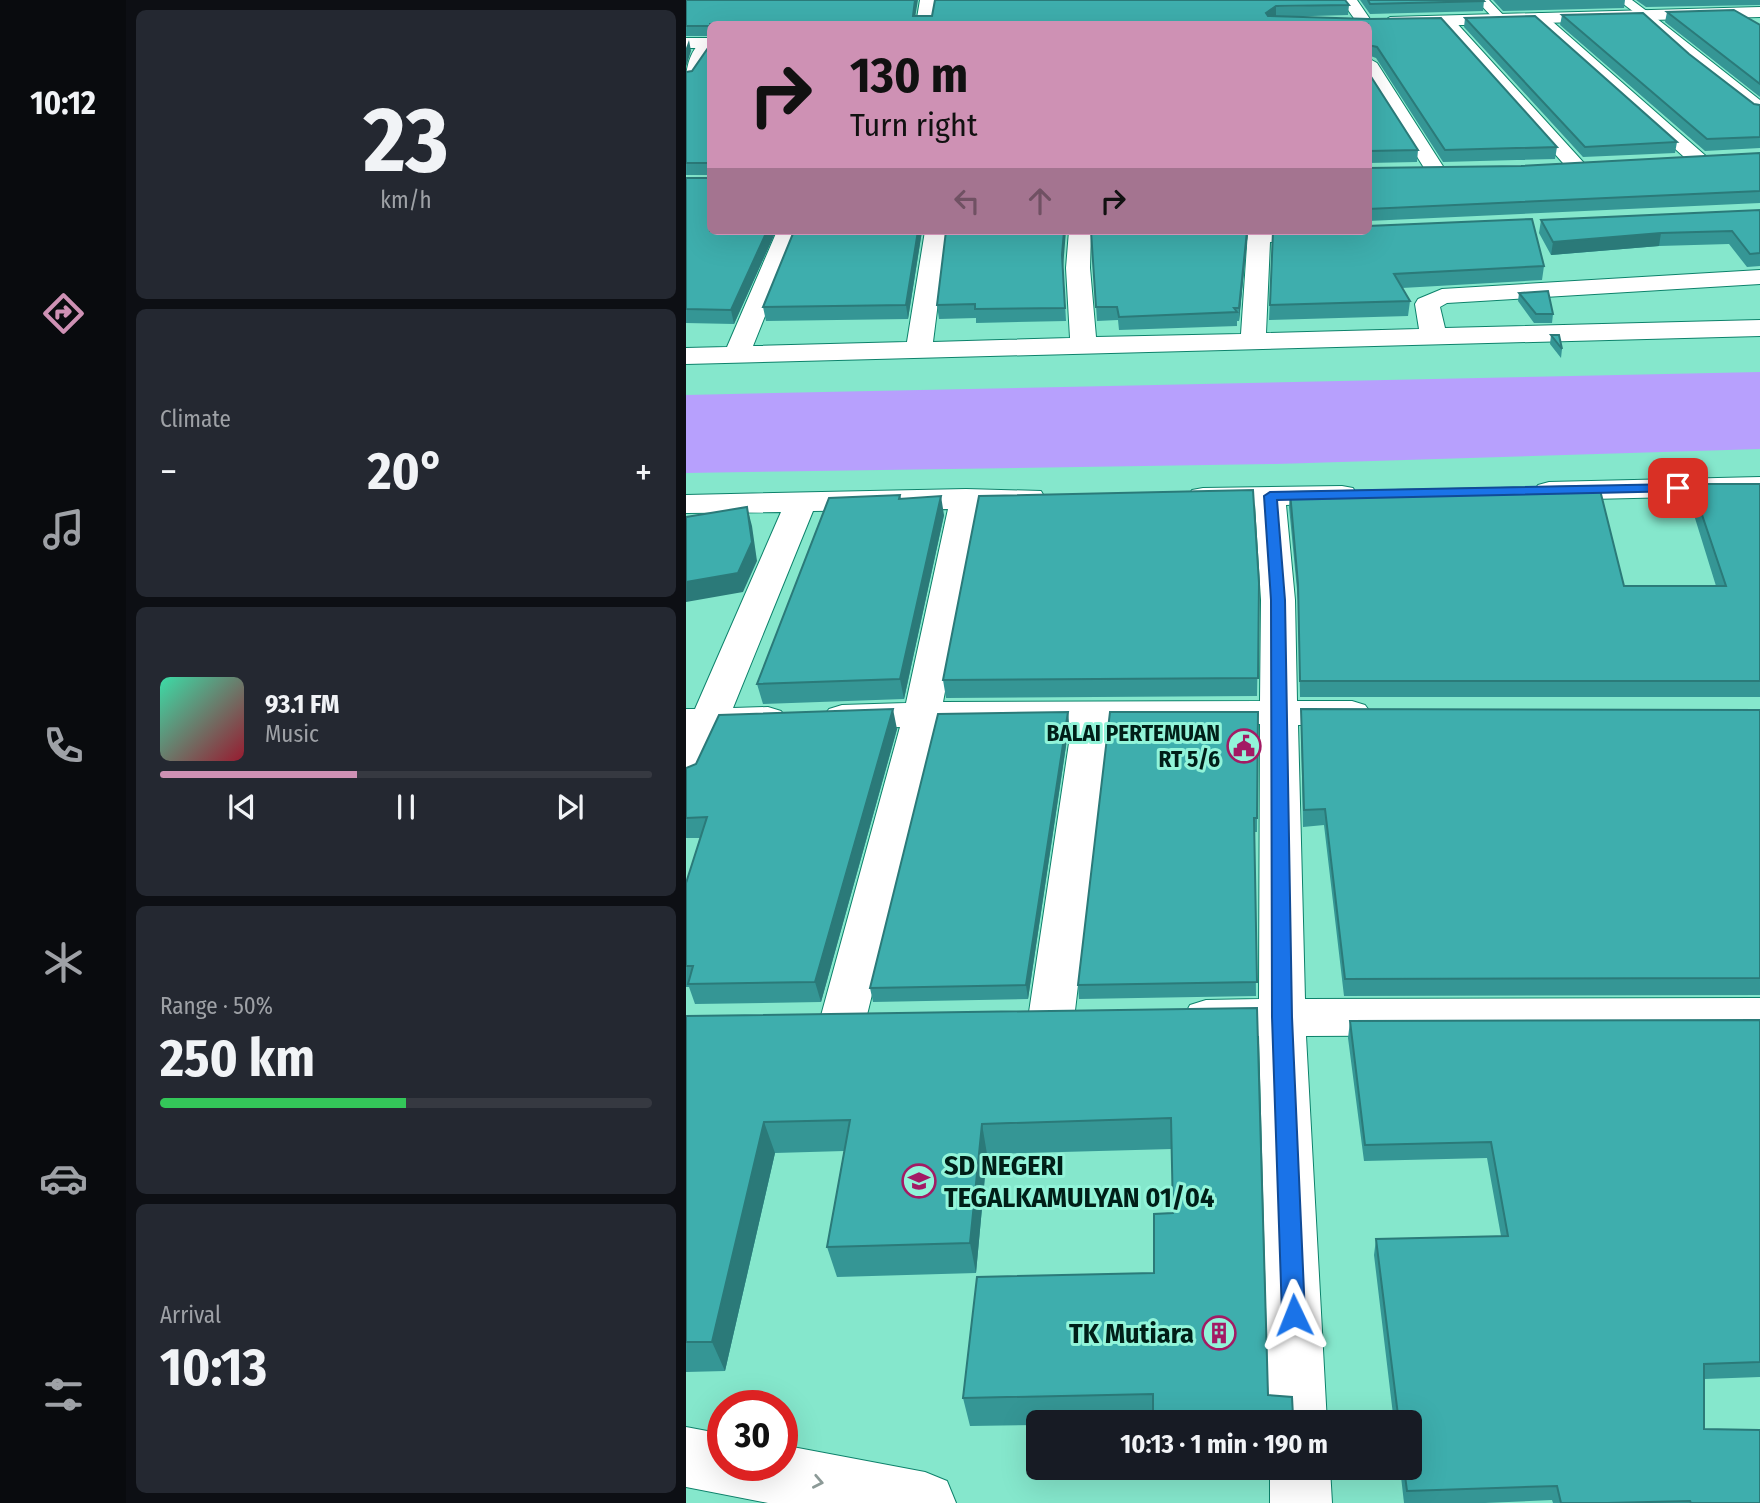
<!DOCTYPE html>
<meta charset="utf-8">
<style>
:root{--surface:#171b24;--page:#242831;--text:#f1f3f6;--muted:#9ea1a6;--line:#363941;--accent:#ce91b4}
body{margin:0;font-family:"Fira Sans Condensed",sans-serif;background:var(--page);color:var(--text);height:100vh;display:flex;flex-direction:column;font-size:26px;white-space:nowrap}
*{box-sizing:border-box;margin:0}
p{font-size:23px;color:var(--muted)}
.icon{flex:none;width:38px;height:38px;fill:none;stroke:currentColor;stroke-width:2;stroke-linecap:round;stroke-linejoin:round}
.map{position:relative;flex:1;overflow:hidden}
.side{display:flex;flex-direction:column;gap:10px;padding:10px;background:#0d0f14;width:560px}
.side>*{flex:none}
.guide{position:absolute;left:21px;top:21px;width:665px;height:214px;border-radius:10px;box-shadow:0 7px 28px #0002;background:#ce91b4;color:#111;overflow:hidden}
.speed{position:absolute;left:21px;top:1390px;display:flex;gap:14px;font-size:35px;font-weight:700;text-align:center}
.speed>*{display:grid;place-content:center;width:91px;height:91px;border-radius:50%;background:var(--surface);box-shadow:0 7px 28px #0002;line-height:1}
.speed .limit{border:10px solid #d22;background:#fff;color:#111}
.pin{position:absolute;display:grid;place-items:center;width:60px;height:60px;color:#fff;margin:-30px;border-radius:14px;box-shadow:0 4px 10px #0006}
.me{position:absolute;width:77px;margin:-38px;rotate:358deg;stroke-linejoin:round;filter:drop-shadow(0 0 5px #0008)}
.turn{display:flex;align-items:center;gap:24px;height:147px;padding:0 28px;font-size:32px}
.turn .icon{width:91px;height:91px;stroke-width:2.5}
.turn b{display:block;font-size:49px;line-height:60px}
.lanes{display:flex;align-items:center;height:66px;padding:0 28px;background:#0003;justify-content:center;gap:35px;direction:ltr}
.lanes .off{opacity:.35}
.big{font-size:52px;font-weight:700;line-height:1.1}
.side .tile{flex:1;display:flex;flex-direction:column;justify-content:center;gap:10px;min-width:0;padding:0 24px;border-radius:10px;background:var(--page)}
.side .dial{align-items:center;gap:0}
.dial b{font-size:91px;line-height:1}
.song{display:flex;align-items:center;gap:21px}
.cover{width:84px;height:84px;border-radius:10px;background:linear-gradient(135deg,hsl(160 70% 55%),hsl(350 70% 35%))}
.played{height:7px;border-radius:4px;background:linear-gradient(90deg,var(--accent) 40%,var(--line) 40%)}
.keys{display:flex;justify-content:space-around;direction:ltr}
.heat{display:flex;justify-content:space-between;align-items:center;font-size:38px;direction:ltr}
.charge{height:10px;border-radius:5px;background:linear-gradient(90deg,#34c759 50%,var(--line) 0)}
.trip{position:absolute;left:340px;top:1410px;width:396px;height:70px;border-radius:10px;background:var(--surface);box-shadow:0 7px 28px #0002;font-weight:700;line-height:70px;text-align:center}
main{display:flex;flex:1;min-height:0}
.tabs{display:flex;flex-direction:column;width:126px;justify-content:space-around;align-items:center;background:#090b0e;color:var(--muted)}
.tabs .icon{width:49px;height:49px}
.tabs .active{color:var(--accent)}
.tabs b{font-size:32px;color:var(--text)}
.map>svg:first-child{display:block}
.water{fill:#b7a0fd}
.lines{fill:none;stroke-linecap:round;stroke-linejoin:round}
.lane-casing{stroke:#0d826b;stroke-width:2}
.street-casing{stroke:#0d826b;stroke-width:2}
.highway-casing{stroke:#0d826b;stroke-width:2}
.lane{fill:#fff;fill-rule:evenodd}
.street{fill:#fff;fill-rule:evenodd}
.highway{fill:#fff;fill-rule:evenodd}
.wall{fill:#359695}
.shaded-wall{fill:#2b7a79}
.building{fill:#3eaead;stroke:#2b7a79;stroke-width:2}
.oneway{stroke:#8c9a97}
.route{fill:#1a73e8;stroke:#114b97;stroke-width:2}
.labels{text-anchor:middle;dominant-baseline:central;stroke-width:6;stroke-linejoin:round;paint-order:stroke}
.poi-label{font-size:23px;font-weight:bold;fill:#001f18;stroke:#92f4d9;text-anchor:end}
.near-poi-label{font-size:28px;font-weight:bold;fill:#001f18;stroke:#92f4d9;text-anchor:start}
</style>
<main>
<nav class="tabs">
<b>10:12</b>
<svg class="icon active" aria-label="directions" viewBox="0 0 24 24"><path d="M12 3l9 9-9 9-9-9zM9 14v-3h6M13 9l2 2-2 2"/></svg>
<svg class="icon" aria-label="music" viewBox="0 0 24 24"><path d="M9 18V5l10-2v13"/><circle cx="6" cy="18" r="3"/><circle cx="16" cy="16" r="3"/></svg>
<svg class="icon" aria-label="phone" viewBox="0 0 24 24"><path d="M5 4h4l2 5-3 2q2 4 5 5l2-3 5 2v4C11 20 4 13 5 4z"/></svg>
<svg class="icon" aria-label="climate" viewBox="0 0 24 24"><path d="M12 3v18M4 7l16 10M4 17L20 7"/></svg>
<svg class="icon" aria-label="car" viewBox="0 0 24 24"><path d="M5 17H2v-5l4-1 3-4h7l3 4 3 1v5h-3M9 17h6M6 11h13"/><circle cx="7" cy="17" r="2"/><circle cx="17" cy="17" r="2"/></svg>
<svg class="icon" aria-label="filters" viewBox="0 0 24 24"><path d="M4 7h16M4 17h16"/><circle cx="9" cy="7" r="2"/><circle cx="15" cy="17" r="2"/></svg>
</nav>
<section class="side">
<div class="tile dial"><b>23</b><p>km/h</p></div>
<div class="tile"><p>Climate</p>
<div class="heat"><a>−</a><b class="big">20°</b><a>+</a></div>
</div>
<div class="tile">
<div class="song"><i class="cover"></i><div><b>93.1 FM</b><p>Music</p></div></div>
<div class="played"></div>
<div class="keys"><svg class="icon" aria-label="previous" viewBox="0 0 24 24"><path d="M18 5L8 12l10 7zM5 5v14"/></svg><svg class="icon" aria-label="pause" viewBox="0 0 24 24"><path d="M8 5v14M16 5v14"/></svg><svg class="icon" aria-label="next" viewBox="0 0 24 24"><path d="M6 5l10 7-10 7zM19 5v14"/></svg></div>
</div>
<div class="tile"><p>Range · 50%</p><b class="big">250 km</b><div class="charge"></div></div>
<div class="tile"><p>Arrival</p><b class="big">10:13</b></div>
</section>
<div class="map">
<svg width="1074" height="1503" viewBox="0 0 1074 1503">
<rect width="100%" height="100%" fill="#85e7cc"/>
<!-- water -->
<path class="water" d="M 1074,372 L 1074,449 L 590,464 L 0,473 L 0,395 Z"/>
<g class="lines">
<defs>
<path id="lane" d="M 790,0 L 803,0 L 821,19 L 811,22 Z
M 932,0 L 946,0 L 966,15 L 956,18 Z"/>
<path id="street" d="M 234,0 L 250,0 L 246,24 L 230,24 Z
M 655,0 L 671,0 L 686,22 L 684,25 L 672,24 Z
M 960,10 L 1074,100 L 1074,115 L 1067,113 L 1003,63 L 954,18 L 952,15 Z
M 853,13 L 859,15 L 1021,157 L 1024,161 L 1021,165 L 1007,165 L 847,21 L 847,15 Z
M 760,16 L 766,18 L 898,163 L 901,167 L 898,171 L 884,171 L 754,24 L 754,18 Z
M 24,38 L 24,54 L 6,80 L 0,81 C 0,66 6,42 24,38 Z
M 682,58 L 691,63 L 760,171 L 757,175 L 750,177 L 740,171 L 682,78 Z
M 91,231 L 113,231 L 67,346 L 221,342 L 239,231 L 261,231 L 247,342 L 384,338 L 380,268 L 383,231 L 405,231 L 404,268 L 410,337 L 555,334 L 562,231 L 650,233 L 639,240 L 584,242 L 580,333 L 733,329 L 729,304 L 732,299 L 756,289 L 1074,270 L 1074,284 L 761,303 L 754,307 L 759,328 L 1074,320 L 1074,336 L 0,364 L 0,348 L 41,347 Z
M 1074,477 L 1074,495 L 863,500 L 852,497 L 848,491 L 852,485 L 863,482 Z
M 656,486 L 667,488 L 671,495 L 667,502 L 600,505 L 609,600 L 611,701 L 666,701 L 679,705 L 685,713 L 679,721 L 666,725 L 612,725 L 619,999 L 1074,998 L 1074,1034 L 620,1036 L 641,1423 L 583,1423 L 573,1036 L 520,1036 L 504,1031 L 497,1018 L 504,1005 L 520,1000 L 573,999 L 574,724 L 423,723 L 388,1019 L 381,1032 L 365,1037 L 349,1032 L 342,1019 L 386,723 L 252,726 L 179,1023 L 173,1036 L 156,1042 L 139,1036 L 133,1023 L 214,727 L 156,729 L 143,725 L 137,717 L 143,709 L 156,705 L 220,703 L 262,509 L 127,511 L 47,708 L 82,707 L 95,711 L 101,719 L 95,727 L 82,731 L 37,732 L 14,783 L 0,787 L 0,709 L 9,709 L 95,512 L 0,513 L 0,495 L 280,489 L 355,491 L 359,498 L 355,505 L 294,508 L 257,702 L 574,701 L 575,600 L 569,505 L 506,504 L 502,497 L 506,490 L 517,488 Z
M 0,1427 L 37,1434 L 37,1465 L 96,1465 L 96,1445 L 239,1472 L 261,1481 L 270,1503 L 82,1503 L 0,1487 Z
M 584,1468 L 644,1468 L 646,1503 L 584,1503 Z"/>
<path id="highway" d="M 1074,7 L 1074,17 L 704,27 L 696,22 L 704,17 Z
M 0,38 L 24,38 L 24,48 L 0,48 Z"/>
</defs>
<!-- lane casing -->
<use href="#lane" class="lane-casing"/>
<!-- street casing -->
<use href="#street" class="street-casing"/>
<!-- highway casing -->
<use href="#highway" class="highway-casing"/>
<!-- lane -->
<use href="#lane" class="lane"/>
<!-- street -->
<use href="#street" class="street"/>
<!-- highway -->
<use href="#highway" class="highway"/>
</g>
<!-- wall -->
<path class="wall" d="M 0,0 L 246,16 L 663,5 L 662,15 L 590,17 L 683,19 L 871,147 L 869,159 L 757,162 L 690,58 L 682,55 L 682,24 L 24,231 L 90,231 L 48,324 L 0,323 L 0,178 L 23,178 L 23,175 L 0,175 L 0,72 L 6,71 L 24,45 L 24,36 L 0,36 Z
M 674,0 L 797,0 L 798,1 L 797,11 L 684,14 Z
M 807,0 L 939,0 L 938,8 L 817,11 Z
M 950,0 L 1074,0 L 1074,5 L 960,7 Z
M 981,12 L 1074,25 L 1074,97 L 979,22 Z
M 876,15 L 1003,54 L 1068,104 L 1074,105 L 1074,150 L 1074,148 L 1019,151 L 874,25 Z
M 779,18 L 991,142 L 989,153 L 897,157 L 778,27 Z
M 682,72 L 732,150 L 731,162 L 682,163 Z
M 1074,153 L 1074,203 L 682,221 L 682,168 L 835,166 Z
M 1074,210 L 1074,266 L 1061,267 L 1043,244 L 973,246 L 865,255 L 853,233 L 855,220 Z
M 236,231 L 222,319 L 80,321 L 77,307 Z
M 405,231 L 562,231 L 553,321 L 551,321 L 551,326 L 433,330 L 432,320 L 411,321 Z
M 587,231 L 858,266 L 856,280 L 716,288 L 724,301 L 722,316 L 583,320 Z
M 377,268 L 380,321 L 290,323 L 290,318 L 253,319 L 251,305 Z
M 833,293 L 867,314 L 866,323 L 848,323 L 832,301 Z
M 865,335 L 876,349 L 875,358 L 864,344 Z
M 1002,484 L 1074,484 L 1074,697 L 614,697 L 612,600 L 603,507 L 604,492 L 938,586 L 1030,586 L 1008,515 L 999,499 Z
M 214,495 L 215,499 L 258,515 L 218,699 L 77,704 L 71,684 Z
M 573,583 L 571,696 L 260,698 L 257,680 Z
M 615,709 L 1074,710 L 1074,995 L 658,996 L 638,825 L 617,827 L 615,726 Z
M 382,712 L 383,726 L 342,999 L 187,1002 L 184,988 Z
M 572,712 L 571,832 L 568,832 L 570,996 L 393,999 L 392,985 Z
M 211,729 L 135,1002 L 9,1004 L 3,987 L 0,987 L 0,883 L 15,838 L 0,838 L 0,768 Z
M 571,1008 L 582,1395 L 607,1416 L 607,1423 L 352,1423 L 352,1425 L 284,1426 L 277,1398 L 468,1273 L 487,1213 L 486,1149 L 301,1154 L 290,1273 L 151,1277 L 141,1247 L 158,1151 L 89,1153 L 39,1371 L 0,1372 L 0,1016 Z
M 1074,1020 L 1074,1377 L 1018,1379 L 1018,1429 L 1074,1503 L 867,1503 L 866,1500 L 799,1503 L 718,1503 L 714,1468 L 723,1468 L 723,1423 L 708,1423 L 688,1255 L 690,1239 L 815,1236 L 801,1158 L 678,1161 L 662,1038 L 664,1021 Z"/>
<!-- shaded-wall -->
<path class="shaded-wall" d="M 229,0 L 232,0 L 228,24 L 227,16 Z
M 590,6 L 590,16 L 579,24 L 580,13 Z
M 3,40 L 5,51 L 0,67 L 0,48 Z
M 81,231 L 90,231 L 48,324 L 45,310 Z
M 232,231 L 236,231 L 222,319 L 220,305 Z
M 378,231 L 380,231 L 377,268 L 380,321 L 376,255 Z
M 561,231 L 562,231 L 553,321 L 553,308 Z
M 975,233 L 973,246 L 865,255 L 867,242 Z
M 255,496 L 258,515 L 218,699 L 214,679 Z
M 61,507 L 66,526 L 71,561 L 57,592 L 0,602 L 0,582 Z
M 207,709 L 211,729 L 135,1002 L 129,982 Z
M 382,712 L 383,726 L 342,999 L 340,985 Z
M 78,1122 L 89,1153 L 39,1371 L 26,1342 Z
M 296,1124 L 301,1154 L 290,1273 L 284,1243 Z"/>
<!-- building -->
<path class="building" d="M 0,0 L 229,0 L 227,16 L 246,16 L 249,0 L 659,0 L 663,5 L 590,6 L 580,13 L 582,16 L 683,19 L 755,18 L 871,147 L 759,150 L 691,47 L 682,45 L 682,24 L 24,24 L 24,231 L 81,231 L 45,310 L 0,309 L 0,178 L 23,178 L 23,163 L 0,163 L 0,72 L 6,71 L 24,45 L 24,26 L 0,26 Z
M 682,0 L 797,0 L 798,1 L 684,4 Z
M 1048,10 L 1074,25 L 1074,84 L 981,12 Z
M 957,13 L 1003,54 L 1068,104 L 1074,105 L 1074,137 L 1021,139 L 876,15 Z
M 849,16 L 991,142 L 899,147 L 779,18 Z
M 682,72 L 732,150 L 683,151 L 682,153 Z
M 1074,153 L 1074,191 L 682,209 L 682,168 L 835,166 Z
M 1074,210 L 1074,253 L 1064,254 L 1046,231 L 975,233 L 867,242 L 855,220 Z
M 846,219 L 858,266 L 708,274 L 724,301 L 584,305 L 587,231 L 682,231 L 682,226 Z
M 108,231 L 232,231 L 220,305 L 77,307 Z
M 260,231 L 378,231 L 376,255 L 379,308 L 289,309 L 289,304 L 251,305 Z
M 405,231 L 561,231 L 553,308 L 548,308 L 551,312 L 433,317 L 431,307 L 410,307 Z
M 862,291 L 867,314 L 850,314 L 833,293 Z
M 865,335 L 873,335 L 876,349 Z
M 1002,484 L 1074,484 L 1074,681 L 614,681 L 612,584 L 604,492 L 913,486 L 938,586 L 1040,586 L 1011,500 Z
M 567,490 L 573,583 L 572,678 L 257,680 L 293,496 Z
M 214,495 L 213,499 L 255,496 L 214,679 L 71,684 L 143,498 Z
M 61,507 L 66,542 L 52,573 L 0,582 L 0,517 Z
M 207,709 L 129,982 L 2,984 L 7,966 L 0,966 L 0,883 L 21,817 L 0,818 L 0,768 L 10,764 L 33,715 Z
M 615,709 L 1074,710 L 1074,978 L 659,979 L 639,809 L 618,810 Z
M 382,712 L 340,985 L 184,988 L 252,714 Z
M 424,712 L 572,712 L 571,818 L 568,818 L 571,982 L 392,985 Z
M 571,1008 L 582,1395 L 606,1397 L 607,1416 L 467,1419 L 467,1394 L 277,1398 L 291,1277 L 468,1273 L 468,1214 L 487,1213 L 485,1118 L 296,1124 L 284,1243 L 141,1247 L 164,1120 L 78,1122 L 26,1342 L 0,1342 L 0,1016 Z
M 1074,1020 L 1074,1362 L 1018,1364 L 1018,1429 L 1074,1430 L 1074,1503 L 1005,1503 L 1004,1501 L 921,1503 L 875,1503 L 871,1486 L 721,1491 L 718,1468 L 723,1468 L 723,1423 L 713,1423 L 690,1239 L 822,1236 L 805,1142 L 679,1145 L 664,1021 Z"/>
<!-- one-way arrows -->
<defs><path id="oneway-chevron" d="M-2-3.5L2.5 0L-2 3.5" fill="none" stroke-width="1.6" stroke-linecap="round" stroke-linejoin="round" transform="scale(1.75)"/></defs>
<use class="oneway" href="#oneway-chevron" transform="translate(132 1482) rotate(11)"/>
<!-- route -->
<path class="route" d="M 992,484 L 999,488 L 997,491 L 591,500 L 599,600 L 606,1017 L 619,1315 L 616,1322 L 608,1325 L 600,1322 L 596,1315 L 586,1017 L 585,600 L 578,496 L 584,492 Z"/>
<!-- icons -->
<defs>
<symbol id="civic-ring" viewBox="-11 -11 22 22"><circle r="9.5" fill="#92f4d9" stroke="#a31a64" stroke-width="1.5"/><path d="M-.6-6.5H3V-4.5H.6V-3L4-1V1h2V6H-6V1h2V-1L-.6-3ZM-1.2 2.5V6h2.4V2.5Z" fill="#a31a64"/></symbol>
<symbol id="school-ring" viewBox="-11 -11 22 22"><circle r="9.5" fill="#92f4d9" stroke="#a31a64" stroke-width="1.5"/><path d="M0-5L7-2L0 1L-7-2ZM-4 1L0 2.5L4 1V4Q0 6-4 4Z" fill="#a31a64"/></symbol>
<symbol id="building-ring" viewBox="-11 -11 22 22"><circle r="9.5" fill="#92f4d9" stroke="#a31a64" stroke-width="1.5"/><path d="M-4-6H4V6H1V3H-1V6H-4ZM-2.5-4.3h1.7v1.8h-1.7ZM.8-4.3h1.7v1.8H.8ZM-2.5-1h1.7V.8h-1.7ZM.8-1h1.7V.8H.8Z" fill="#a31a64"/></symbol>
</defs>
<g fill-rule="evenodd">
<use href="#civic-ring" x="539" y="727" width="38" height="38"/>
<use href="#school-ring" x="214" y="1162" width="38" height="38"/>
<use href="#building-ring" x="514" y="1314" width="38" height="38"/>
</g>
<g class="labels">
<!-- poi labels -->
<g class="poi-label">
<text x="534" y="733">BALAI PERTEMUAN<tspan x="534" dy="26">RT 5/6</tspan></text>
</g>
<!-- near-poi labels -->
<g class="near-poi-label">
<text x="258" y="1165">SD NEGERI<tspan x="258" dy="32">TEGALKAMULYAN 01/04</tspan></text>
<text x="508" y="1333" text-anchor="end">TK Mutiara</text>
</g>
</g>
</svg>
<div class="speed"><div class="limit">30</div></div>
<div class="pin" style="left:992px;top:488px;background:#d93025"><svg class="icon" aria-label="arrive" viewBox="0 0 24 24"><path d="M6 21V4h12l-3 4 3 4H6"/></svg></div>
<svg class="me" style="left:608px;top:1315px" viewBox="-20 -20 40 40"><path d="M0-17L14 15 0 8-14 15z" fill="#1a73e8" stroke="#fff" stroke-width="4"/></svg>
<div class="trip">10:13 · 1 min · 190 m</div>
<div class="guide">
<div class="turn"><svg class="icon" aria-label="right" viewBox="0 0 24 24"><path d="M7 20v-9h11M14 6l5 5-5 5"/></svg><div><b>130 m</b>Turn right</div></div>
<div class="lanes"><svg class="icon off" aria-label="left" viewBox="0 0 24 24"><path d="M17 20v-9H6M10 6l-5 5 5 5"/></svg><svg class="icon off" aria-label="ahead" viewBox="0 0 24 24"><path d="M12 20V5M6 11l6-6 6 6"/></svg><svg class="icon" aria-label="right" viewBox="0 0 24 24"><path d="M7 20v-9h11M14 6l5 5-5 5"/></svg></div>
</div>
</div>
</main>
